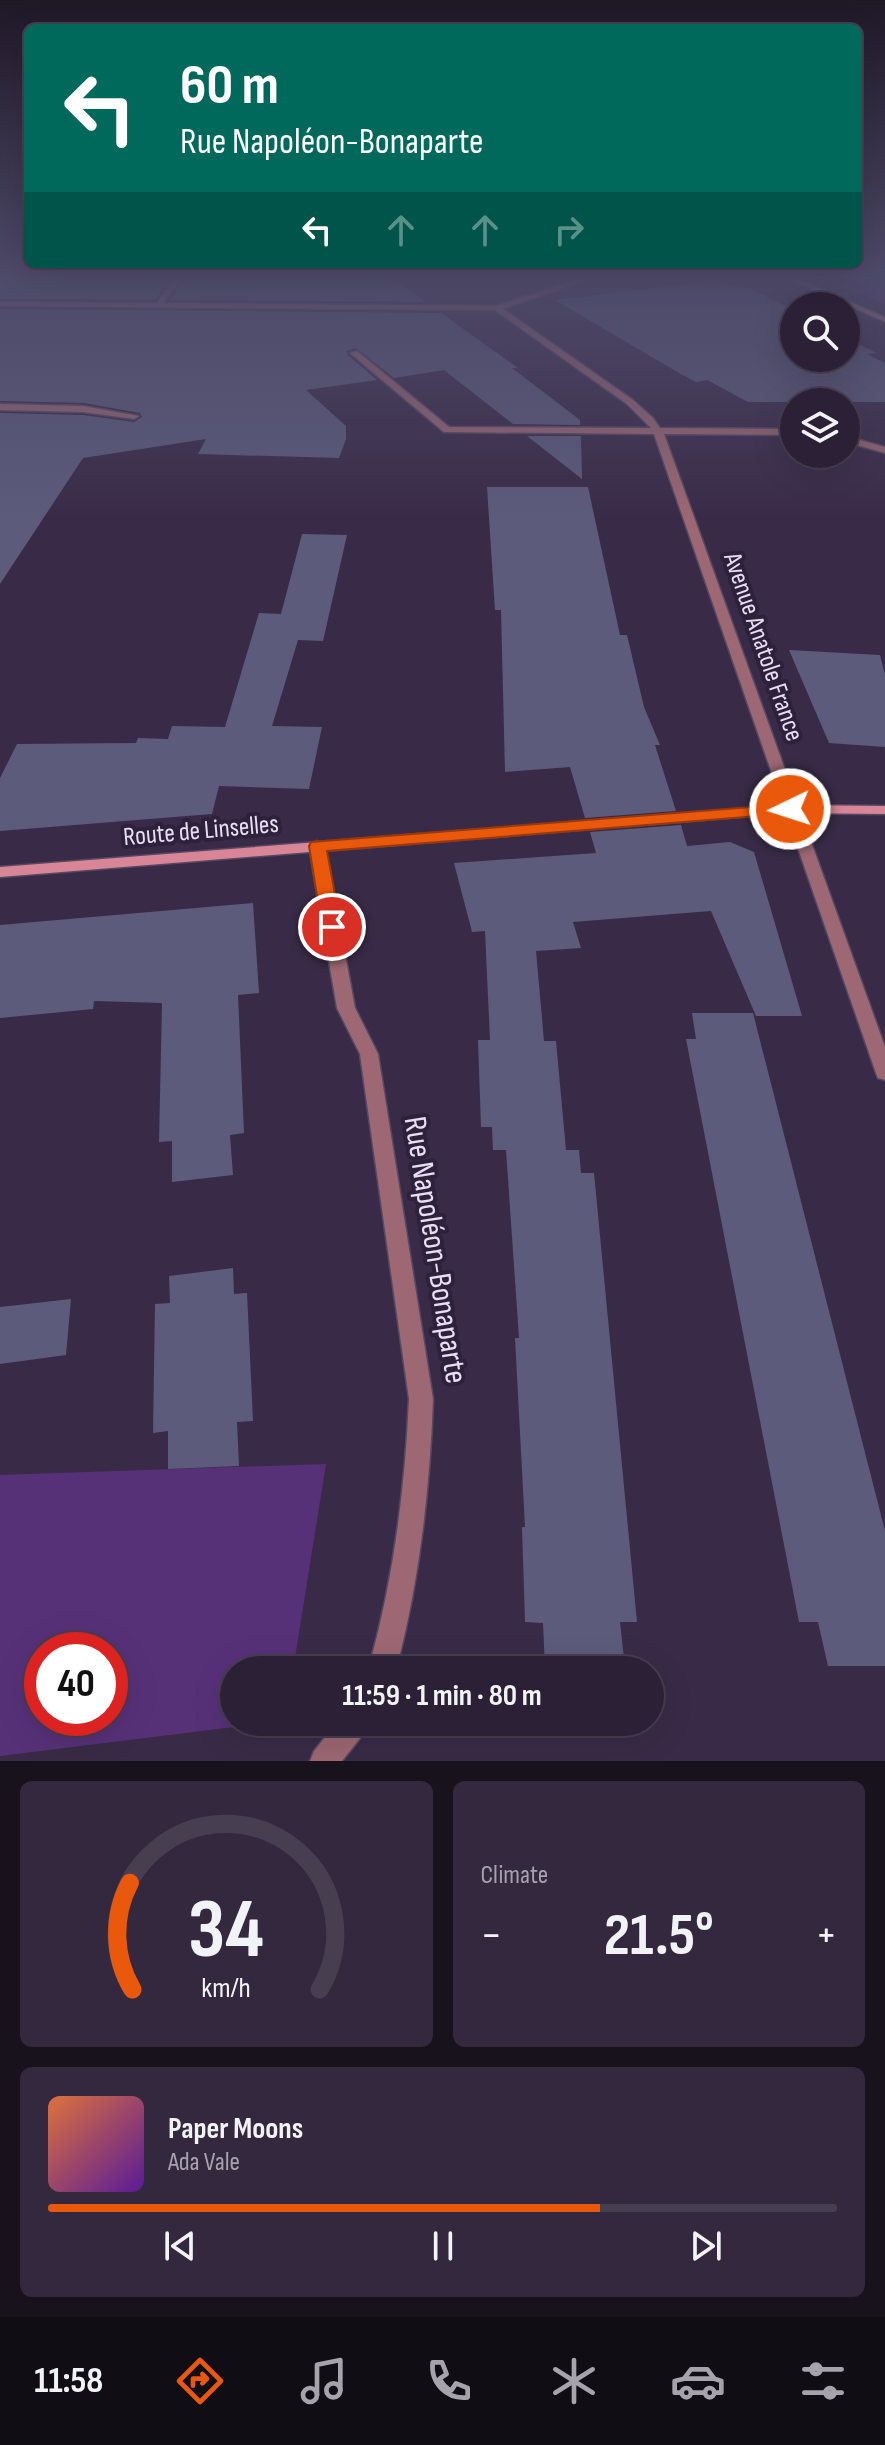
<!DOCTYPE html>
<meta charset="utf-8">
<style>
:root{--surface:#2b2035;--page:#33283d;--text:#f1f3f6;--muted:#a6a3ad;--line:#473e50;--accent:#ea580c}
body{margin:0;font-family:"Sofia Sans Condensed",sans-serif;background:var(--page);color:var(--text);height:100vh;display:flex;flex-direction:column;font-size:30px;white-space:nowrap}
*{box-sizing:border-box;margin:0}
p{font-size:26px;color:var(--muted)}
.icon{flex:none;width:44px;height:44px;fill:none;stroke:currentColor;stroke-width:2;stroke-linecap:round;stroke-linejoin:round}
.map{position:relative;height:1761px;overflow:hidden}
.panel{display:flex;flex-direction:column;gap:20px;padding:20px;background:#18121d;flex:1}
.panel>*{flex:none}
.banner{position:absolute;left:24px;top:24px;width:838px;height:244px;border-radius:12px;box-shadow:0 8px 32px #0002,0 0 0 2px var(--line);background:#00695c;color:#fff;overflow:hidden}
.fabs{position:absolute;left:780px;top:292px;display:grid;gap:16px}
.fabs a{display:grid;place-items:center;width:80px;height:80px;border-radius:50%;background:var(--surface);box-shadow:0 8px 32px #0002,0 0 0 2px var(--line);font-size:40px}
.speed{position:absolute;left:24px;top:1632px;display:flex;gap:16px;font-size:40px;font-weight:700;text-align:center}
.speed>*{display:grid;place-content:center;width:104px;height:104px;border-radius:50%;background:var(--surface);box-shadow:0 8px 32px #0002,0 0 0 2px var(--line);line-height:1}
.speed .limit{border:12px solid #d22;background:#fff;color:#111}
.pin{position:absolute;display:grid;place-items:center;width:68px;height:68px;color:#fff;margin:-34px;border:4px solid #fff;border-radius:50%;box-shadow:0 2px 8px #0007}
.me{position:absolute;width:88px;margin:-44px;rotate:266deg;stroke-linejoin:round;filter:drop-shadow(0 0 6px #0008)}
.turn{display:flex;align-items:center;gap:28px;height:168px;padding:0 24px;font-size:36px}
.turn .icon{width:104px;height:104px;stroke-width:2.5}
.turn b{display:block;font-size:56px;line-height:68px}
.lanes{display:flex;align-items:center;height:76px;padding:0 24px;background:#0003;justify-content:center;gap:40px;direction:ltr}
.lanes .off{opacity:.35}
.big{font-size:60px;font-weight:700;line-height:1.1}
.panel .tile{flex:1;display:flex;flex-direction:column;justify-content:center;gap:12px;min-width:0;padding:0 28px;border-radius:12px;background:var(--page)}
.panel .dial{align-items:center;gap:0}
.dial svg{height:208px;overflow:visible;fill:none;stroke:var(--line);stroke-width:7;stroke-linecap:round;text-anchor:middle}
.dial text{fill:var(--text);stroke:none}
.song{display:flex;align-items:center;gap:24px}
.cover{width:96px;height:96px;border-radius:12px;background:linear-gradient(135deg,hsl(20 70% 55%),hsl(270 70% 35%))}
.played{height:8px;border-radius:4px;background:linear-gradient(90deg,var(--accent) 70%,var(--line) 70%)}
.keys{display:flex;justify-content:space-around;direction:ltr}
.heat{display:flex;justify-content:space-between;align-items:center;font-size:44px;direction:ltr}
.panel .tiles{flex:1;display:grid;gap:20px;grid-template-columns:1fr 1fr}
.tile:last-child{grid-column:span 2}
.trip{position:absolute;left:220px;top:1656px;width:444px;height:80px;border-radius:40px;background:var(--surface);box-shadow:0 8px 32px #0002,0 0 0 2px var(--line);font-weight:700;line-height:80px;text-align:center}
.tab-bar{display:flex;height:128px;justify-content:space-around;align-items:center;background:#110d15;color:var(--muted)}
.tab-bar .icon{width:56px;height:56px}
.tab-bar .selected{color:var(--accent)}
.tab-bar b{font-size:36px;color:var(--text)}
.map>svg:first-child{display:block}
.green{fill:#573178;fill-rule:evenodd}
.building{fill:#5c5b7b}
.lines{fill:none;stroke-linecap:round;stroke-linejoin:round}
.street-casing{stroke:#554862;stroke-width:3}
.secondary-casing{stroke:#554862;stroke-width:3}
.street{fill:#9d6873;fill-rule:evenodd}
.secondary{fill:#d88597;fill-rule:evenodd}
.route{fill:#ea580c;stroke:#983908;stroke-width:2}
.labels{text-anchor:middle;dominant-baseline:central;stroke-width:8;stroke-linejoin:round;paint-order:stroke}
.street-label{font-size:26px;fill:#e8e0f2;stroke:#2e213c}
.near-street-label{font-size:32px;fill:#e8e0f2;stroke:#2e213c}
</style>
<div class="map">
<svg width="885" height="1761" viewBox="0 0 885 1761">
<rect width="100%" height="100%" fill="#392b47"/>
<!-- green -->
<path class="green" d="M 816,275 L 885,275 L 885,304 Z
M 326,1464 L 293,1670 L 234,1670 L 234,1722 L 266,1723 L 0,1756 L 0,1475 ZM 42,1650 L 110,1650 L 110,1718 L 42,1718 Z"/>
<!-- building -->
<path class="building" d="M 0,275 L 93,275 L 96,278 L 173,275 L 155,300 L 0,299 Z
M 186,275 L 388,275 L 426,302 L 170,300 Z
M 720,280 L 742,289 L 748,288 L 794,310 L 794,358 L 846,358 L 846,334 L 859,340 L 852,341 L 877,353 L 867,354 L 885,363 L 885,402 L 748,402 L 707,380 L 696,382 L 679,373 L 555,300 Z
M 0,309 L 441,313 L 518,368 L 512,368 L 580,420 L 580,425 L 513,424 L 444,370 L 394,378 L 356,348 L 347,351 L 348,355 L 377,380 L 306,390 L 346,426 L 346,439 L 339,458 L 198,454 L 206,439 L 83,458 L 0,584 L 0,413 L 83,415 L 134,422 L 142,417 L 140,413 L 84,403 L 0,401 Z
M 527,436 L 581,436 L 582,479 Z
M 487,487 L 588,487 L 620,635 L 627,635 L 644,707 L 660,745 L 655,745 L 676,811 L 585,818 L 570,767 L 505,772 L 501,610 L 495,610 Z
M 302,534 L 347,535 L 323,641 L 298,640 L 272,726 L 322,727 L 309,789 L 219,786 L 212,814 L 0,831 L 0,778 L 17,744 L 136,743 L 138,738 L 168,739 L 172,726 L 225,727 L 259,613 L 281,614 Z
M 789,650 L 880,655 L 885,675 L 885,747 L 829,743 Z
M 681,825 L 687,846 L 730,842 L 754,852 L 802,1016 L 756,1016 L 711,911 L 573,922 L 581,948 L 536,951 L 544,1041 L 556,1041 L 566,1150 L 579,1150 L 581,1173 L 594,1173 L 637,1622 L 620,1622 L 625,1668 L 545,1668 L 543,1623 L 525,1622 L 522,1527 L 525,1527 L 515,1338 L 519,1338 L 506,1150 L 493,1150 L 492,1127 L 481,1127 L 478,1040 L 490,1040 L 485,931 L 472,932 L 454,863 L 596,853 L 590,832 Z
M 253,903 L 259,993 L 238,995 L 244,1133 L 230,1135 L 233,1175 L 172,1182 L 172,1141 L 159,1142 L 162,1003 L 94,1001 L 93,1009 L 0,1018 L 0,925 Z
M 692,1013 L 753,1013 L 885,1531 L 885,1666 L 828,1666 L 818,1622 L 799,1622 L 686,1039 L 696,1039 Z
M 233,1268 L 234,1294 L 247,1293 L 253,1421 L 237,1422 L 239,1466 L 168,1469 L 168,1431 L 153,1433 L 155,1304 L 170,1303 L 169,1276 Z
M 71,1299 L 66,1355 L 0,1364 L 0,1307 Z"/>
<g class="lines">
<defs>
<path id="street" d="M 176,275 L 183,275 L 164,303 L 496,306 L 591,275 L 600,275 L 503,309 L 633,400 L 653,418 L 660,428 L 794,429 L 794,435 L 664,434 L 885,1047 L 885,1080 L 878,1078 L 876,1073 L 654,434 L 444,432 L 350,353 L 357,351 L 449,427 L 651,428 L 627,404 L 495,310 L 0,306 L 0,302 L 157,303 Z
M 0,404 L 83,406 L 139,416 L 134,419 L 83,412 L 0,410 Z
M 846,436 L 885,447 L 885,453 L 846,442 Z
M 317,841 L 325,846 L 355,1008 L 378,1054 L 433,1399 C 430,1489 419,1583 396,1670 L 368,1670 C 393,1583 405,1490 409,1399 L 360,1054 L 337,1008 L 309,846 Z
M 337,1722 L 369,1722 L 365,1732 L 342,1761 L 310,1761 L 314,1751 Z"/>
<path id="secondary" d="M 780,275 L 789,275 L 885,317 L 885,322 Z
M 790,805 L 885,806 L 885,814 L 790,813 L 0,877 L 0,867 Z"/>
</defs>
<!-- street casing -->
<use href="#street" class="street-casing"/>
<!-- secondary casing -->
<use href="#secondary" class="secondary-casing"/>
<!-- street -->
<use href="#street" class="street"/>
<!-- secondary -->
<use href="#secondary" class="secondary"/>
</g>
<!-- sky -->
<linearGradient id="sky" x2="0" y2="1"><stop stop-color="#1f1827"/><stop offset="0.53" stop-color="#4e4a69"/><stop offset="1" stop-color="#4e4a69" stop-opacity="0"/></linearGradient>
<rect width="885" height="521" fill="url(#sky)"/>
<!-- route -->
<path class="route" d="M 790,804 L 796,805 L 799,809 L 796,813 L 327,851 L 341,927 L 332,933 L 322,927 L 309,846 L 311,842 Z"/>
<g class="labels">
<!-- street labels -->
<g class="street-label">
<text transform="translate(763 647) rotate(71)">Avenue Anatole France</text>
<text transform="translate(201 831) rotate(-5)">Route de Linselles</text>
</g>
<!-- near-street labels -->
<g class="near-street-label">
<text transform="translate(435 1250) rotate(81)">Rue Napoléon-Bonaparte</text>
</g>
</g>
</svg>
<div class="fabs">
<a><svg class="icon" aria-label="search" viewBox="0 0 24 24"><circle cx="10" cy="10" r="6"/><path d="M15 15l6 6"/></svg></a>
<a><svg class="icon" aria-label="layers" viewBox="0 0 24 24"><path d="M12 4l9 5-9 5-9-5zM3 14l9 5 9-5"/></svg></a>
</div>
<div class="speed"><div class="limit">40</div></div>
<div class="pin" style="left:332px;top:927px;background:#d93025"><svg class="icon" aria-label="arrive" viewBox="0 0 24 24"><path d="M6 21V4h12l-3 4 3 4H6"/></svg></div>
<svg class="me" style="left:790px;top:809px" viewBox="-20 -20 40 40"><circle r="17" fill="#ea580c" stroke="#fff" stroke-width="3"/><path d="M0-11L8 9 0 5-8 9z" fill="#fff"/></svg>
<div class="trip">11:59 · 1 min · 80 m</div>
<div class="banner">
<div class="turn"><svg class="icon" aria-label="left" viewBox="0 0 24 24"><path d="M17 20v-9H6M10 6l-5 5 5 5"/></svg><div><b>60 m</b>Rue Napoléon-Bonaparte</div></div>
<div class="lanes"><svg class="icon" aria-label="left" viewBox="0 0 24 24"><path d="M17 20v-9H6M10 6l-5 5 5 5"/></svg><svg class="icon off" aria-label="ahead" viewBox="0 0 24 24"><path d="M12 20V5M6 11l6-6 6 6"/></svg><svg class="icon off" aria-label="ahead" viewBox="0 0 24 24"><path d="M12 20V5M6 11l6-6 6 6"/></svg><svg class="icon off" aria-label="right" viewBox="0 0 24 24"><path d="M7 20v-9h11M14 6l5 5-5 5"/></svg></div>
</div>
</div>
<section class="panel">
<div class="tiles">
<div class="tile dial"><svg viewBox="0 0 100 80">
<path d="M14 69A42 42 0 1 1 86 69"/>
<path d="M14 69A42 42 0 0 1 13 28" stroke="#ea580c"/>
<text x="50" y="56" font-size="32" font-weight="700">34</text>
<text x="50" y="72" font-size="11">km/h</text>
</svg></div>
<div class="tile"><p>Climate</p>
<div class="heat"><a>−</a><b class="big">21.5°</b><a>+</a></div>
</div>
<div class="tile">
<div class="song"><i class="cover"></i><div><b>Paper Moons</b><p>Ada Vale</p></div></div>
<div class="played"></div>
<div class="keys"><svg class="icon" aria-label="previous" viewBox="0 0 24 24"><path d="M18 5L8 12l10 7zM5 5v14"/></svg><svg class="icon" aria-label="pause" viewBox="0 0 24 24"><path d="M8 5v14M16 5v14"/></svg><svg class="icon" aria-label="next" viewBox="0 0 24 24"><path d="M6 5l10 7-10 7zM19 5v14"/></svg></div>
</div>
</div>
</section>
<nav class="tab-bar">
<b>11:58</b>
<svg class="icon selected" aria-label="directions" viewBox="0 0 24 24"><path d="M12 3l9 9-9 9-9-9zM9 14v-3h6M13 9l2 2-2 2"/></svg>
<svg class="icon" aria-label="music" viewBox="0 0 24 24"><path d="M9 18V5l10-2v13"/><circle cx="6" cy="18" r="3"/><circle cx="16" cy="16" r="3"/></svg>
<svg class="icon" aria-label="phone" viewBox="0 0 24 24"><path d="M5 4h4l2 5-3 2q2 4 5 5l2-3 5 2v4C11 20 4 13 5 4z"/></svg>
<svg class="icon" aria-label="climate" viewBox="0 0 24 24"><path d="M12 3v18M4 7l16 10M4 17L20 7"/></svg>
<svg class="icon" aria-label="car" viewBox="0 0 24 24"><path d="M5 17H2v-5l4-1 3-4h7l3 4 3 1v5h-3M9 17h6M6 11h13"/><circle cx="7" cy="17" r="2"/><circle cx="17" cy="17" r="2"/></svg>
<svg class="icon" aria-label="filters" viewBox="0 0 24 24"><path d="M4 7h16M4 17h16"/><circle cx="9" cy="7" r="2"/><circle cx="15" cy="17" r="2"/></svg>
</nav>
